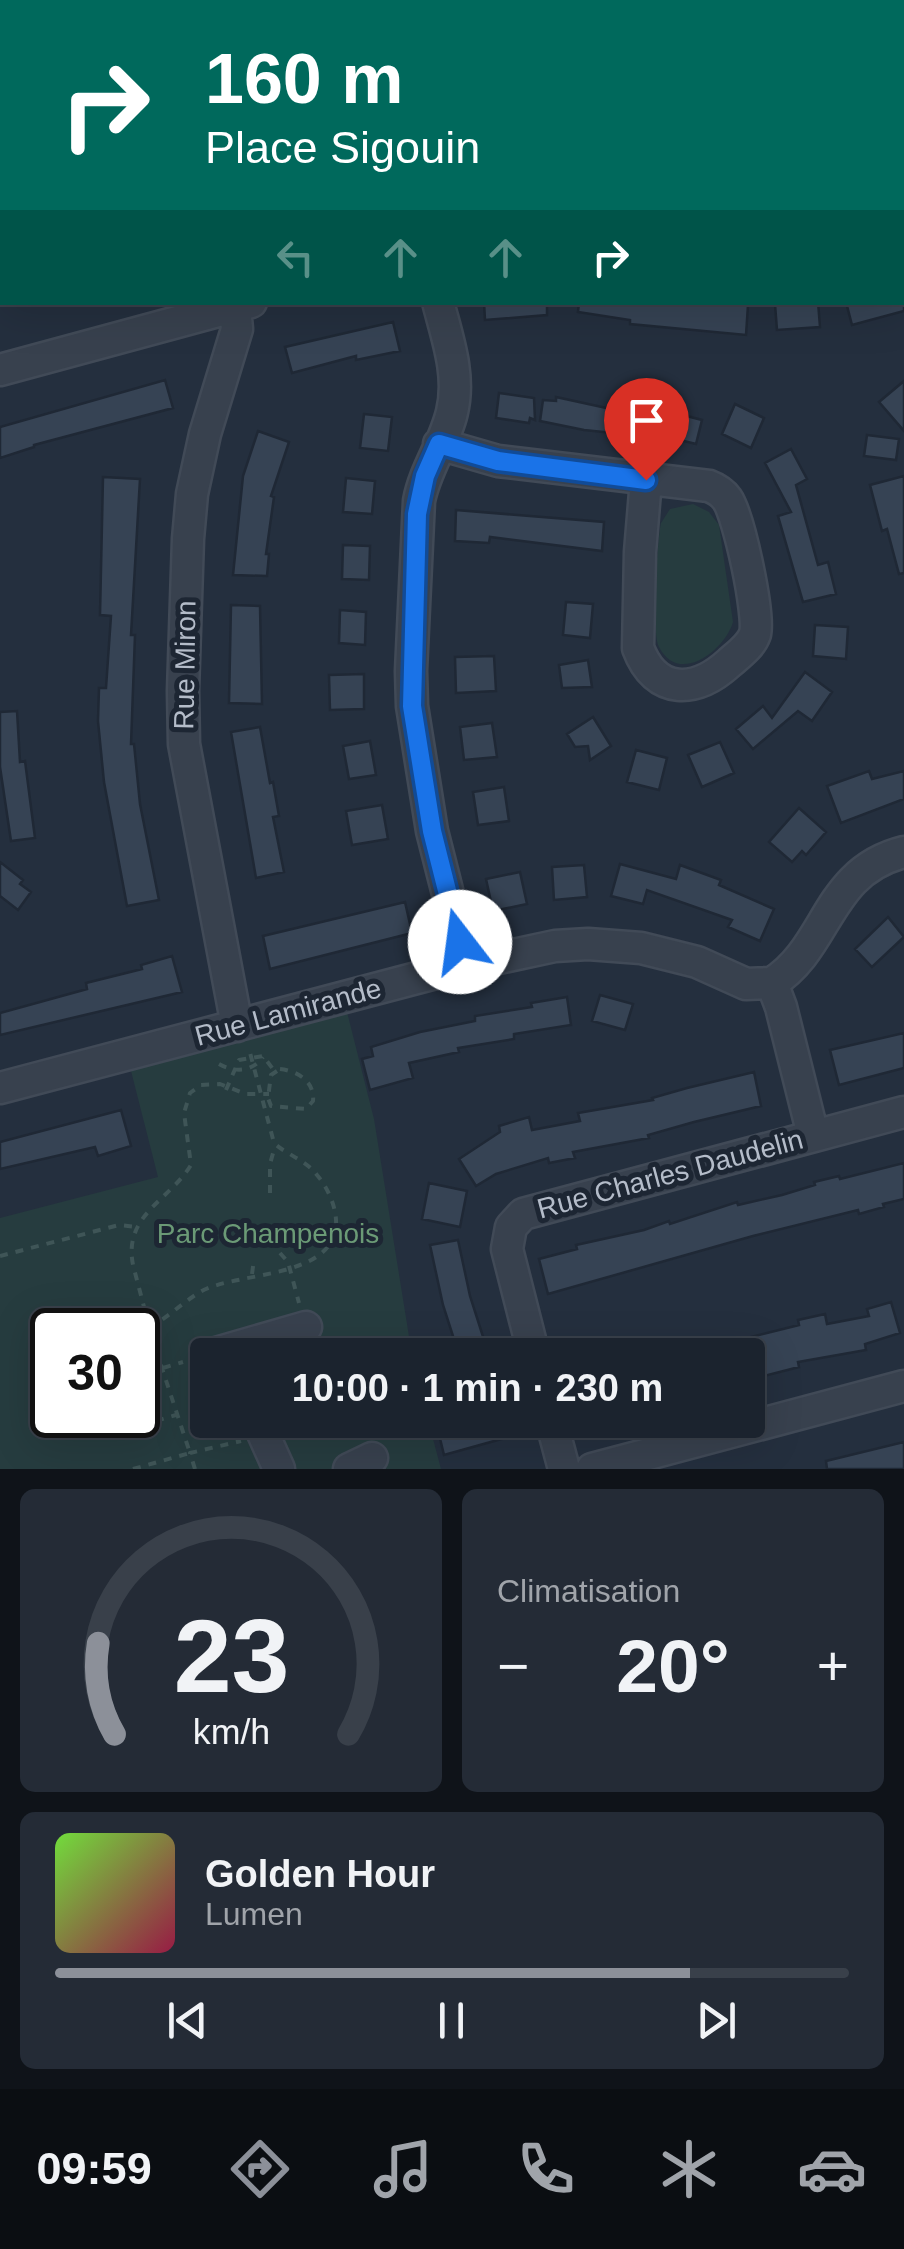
<!DOCTYPE html>
<html lang="fr">
<meta charset="utf-8">
<style>
:root{--surface:#1b232e;--page:#242b36;--text:#f1f3f6;--muted:#a0a4aa;--line:#39404a;--accent:#8c9099}
body{margin:0;font-family:Helvetica,sans-serif;background:var(--page);color:var(--text);height:100vh;display:flex;flex-direction:column;font-size:38px;white-space:nowrap}
*{box-sizing:border-box;margin:0}
p{font-size:32px;color:var(--muted)}
.icon{flex:none;width:55px;height:55px;fill:none;stroke:currentColor;stroke-width:2;stroke-linecap:round;stroke-linejoin:round}
.map{position:relative;height:1469px;overflow:hidden}
.sheet{display:flex;flex-direction:column;gap:20px;padding:20px;background:#0f1319;flex:1}
.sheet>*{flex:none}
.top-card{position:absolute;left:0px;top:0px;width:905px;height:305px;box-shadow:0 10px 40px #0002,0 0 0 2px var(--line);background:#00695c;color:#fff;overflow:hidden}
.speed{position:absolute;left:30px;top:1308px;display:flex;gap:20px;font-size:50px;font-weight:700;text-align:center}
.speed>*{display:grid;place-content:center;width:130px;height:130px;border-radius:50%;background:var(--surface);box-shadow:0 10px 40px #0002,0 0 0 2px var(--line);line-height:1}
.speed .limit{border:5px solid #111;border-radius:15px;background:#fff;color:#111}
.pin{position:absolute;display:grid;place-items:center;width:85px;height:85px;color:#fff;margin:-102px -42px;border-radius:50% 50% 50% 0;rotate:-45deg;box-shadow:0 0 10px #0007}
.pin .icon{rotate:45deg}
.me{position:absolute;width:110px;margin:-55px;rotate:345deg;stroke-linejoin:round;filter:drop-shadow(0 0 8px #0008)}
.turn{display:flex;align-items:center;gap:35px;height:210px;padding:0 40px;font-size:45px}
.turn .icon{width:130px;height:130px;stroke-width:2.5}
.turn b{display:block;font-size:70px;line-height:85px}
.lanes{display:flex;align-items:center;height:95px;padding:0 40px;background:#0003;justify-content:center;gap:50px;direction:ltr}
.lanes .off{opacity:.35}
.big{font-size:75px;font-weight:800;line-height:1.1}
.sheet .widget{flex:1;display:flex;flex-direction:column;justify-content:center;gap:15px;min-width:0;padding:0 35px;border-radius:15px;background:var(--page)}
.sheet .dial{align-items:center;gap:0}
.dial svg{height:260px;overflow:visible;fill:none;stroke:var(--line);stroke-width:7;stroke-linecap:round;text-anchor:middle}
.dial text{fill:var(--text);stroke:none}
.song{display:flex;align-items:center;gap:30px}
.cover{width:120px;height:120px;border-radius:15px;background:linear-gradient(135deg,hsl(100 70% 55%),hsl(340 70% 35%))}
.played{height:10px;border-radius:5px;background:linear-gradient(90deg,var(--accent) 80%,var(--line) 80%)}
.keys{display:flex;justify-content:space-around;direction:ltr}
.heat{display:flex;justify-content:space-between;align-items:center;font-size:55px;direction:ltr}
.sheet .tiles{flex:1;display:grid;gap:20px;grid-template-columns:1fr 1fr}
.widget:last-child{grid-column:span 2}
.trip{position:absolute;left:190px;top:1338px;width:575px;height:100px;border-radius:10px;background:var(--surface);box-shadow:0 10px 40px #0002,0 0 0 2px var(--line);font-weight:800;line-height:100px;text-align:center}
.menu{display:flex;height:160px;justify-content:space-around;align-items:center;background:#0b0e12;color:var(--muted)}
.menu .icon{width:70px;height:70px}
.menu .current{color:var(--accent)}
.menu b{font-size:45px;color:var(--text)}
.map>svg:first-child{display:block}
.green{fill:#263c3f;fill-rule:evenodd}
.building{fill:#364354;stroke:#1f2835;stroke-width:2.5}
.lines{fill:none;stroke-linecap:round;stroke-linejoin:round}
.minor-casing{stroke:#414a57;stroke-width:35}
.path{stroke:#3f5557;stroke-width:4;stroke-dasharray:8 8;stroke-linecap:butt}
.minor{stroke:#38414e;stroke-width:30}
.route-casing{stroke:#114b97;stroke-width:25}
.route{stroke:#1a73e8;stroke-width:18}
.labels{text-anchor:middle;dominant-baseline:central;stroke-width:10;stroke-linejoin:round;paint-order:stroke}
.street-label{font-size:28px;fill:#b4bcc9;stroke:#1d2633}
.park-label{font-size:28px;fill:#6b9a76;stroke:#1d2633}
</style>
<div class="map">
<svg width="904" height="1469" viewBox="0 0 904 1469">
<rect width="100%" height="100%" fill="#242f3e"/>
<!-- green -->
<path class="green" d="M 693,504 L 709,512 L 719,525 L 733,622 C 725,650 679,686 659,647 C 651,633 657,542 661,523 L 670,509 Z
M 347,1012 L 374,1119 L 412,1355 L 208,1355 L 208,1420 L 428,1420 L 441,1469 L 0,1469 L 0,1218 L 158,1177 L 130,1067 ZM 52,1330 L 138,1330 L 138,1415 L 52,1415 Z"/>
<!-- building -->
<path class="building" d="M 484,302 L 547,302 L 547,315 L 485,320 Z
M 579,302 L 748,305 L 746,335 L 630,324 L 630,320 L 578,312 Z
M 818,302 L 820,327 L 777,330 L 775,304 Z
M 846,302 L 904,302 L 904,311 L 852,325 Z
M 393,322 L 400,351 L 356,360 L 356,356 L 292,373 L 285,347 Z
M 165,380 L 173,408 L 34,445 L 34,447 L 0,458 L 0,427 Z
M 904,381 L 904,431 L 879,402 Z
M 499,393 L 534,398 L 535,420 L 530,418 L 529,423 L 496,418 Z
M 556,397 L 611,409 L 612,405 L 671,412 L 702,420 L 696,444 L 643,431 L 642,436 L 584,430 L 540,421 L 543,400 L 556,401 Z
M 735,404 L 764,418 L 751,448 L 722,434 Z
M 364,414 L 392,417 L 388,451 L 360,448 Z
M 258,431 L 289,442 L 271,496 L 274,497 L 266,554 L 269,554 L 267,576 L 233,575 L 243,476 Z
M 867,435 L 899,439 L 896,460 L 864,456 Z
M 791,449 L 807,479 L 796,485 L 818,565 L 828,562 L 836,594 L 803,602 L 778,516 L 791,512 L 765,463 Z
M 904,476 L 904,573 L 899,574 L 887,529 L 882,531 L 870,485 Z
M 103,477 L 140,479 L 131,635 L 135,635 L 131,744 L 134,744 L 140,804 L 159,900 L 127,906 L 104,782 L 98,721 L 99,688 L 106,688 L 111,616 L 100,615 Z
M 346,478 L 375,481 L 372,514 L 343,512 Z
M 456,510 L 604,522 L 602,551 L 490,537 L 489,543 L 455,541 Z
M 343,545 L 370,546 L 369,580 L 342,579 Z
M 566,602 L 593,604 L 590,638 L 563,635 Z
M 231,605 L 260,606 L 262,704 L 229,703 Z
M 340,610 L 366,612 L 365,645 L 339,643 Z
M 815,625 L 848,627 L 846,659 L 813,656 Z
M 494,656 L 496,691 L 456,693 L 455,657 Z
M 588,660 L 592,687 L 562,688 L 559,665 Z
M 805,672 L 832,692 L 812,721 L 798,711 L 753,749 L 736,729 L 763,706 L 772,718 Z
M 364,674 L 364,709 L 330,710 L 329,675 Z
M 17,711 L 20,762 L 25,761 L 35,838 L 11,841 L 0,767 L 0,712 Z
M 593,717 L 611,746 L 590,760 L 588,746 L 575,747 L 567,734 Z
M 492,723 L 497,757 L 464,760 L 460,727 Z
M 260,727 L 270,783 L 273,782 L 279,816 L 273,817 L 284,872 L 256,878 L 231,732 Z
M 370,741 L 376,775 L 349,779 L 343,746 Z
M 720,742 L 734,773 L 702,787 L 688,755 Z
M 636,750 L 667,758 L 659,790 L 627,782 Z
M 869,771 L 872,779 L 904,771 L 904,799 L 841,823 L 827,786 Z
M 504,787 L 509,821 L 478,825 L 473,792 Z
M 382,805 L 388,839 L 352,845 L 346,811 Z
M 799,808 L 826,832 L 806,855 L 802,851 L 792,862 L 769,842 Z
M 0,862 L 23,880 L 20,884 L 31,892 L 18,910 L 0,896 Z
M 620,864 L 676,879 L 680,865 L 721,880 L 719,885 L 774,909 L 760,941 L 728,927 L 732,920 L 647,890 L 643,904 L 611,896 Z
M 584,865 L 587,897 L 554,900 L 552,867 Z
M 520,872 L 527,904 L 493,911 L 486,879 Z
M 405,902 L 412,933 L 270,969 L 263,936 Z
M 888,917 L 904,937 L 872,967 L 855,949 Z
M 172,956 L 182,992 L 0,1035 L 0,1013 L 87,989 L 86,983 L 142,969 L 141,965 Z
M 600,995 L 633,1004 L 625,1030 L 592,1021 Z
M 567,997 L 571,1025 L 514,1034 L 514,1039 L 458,1048 L 459,1052 L 409,1063 L 413,1078 L 370,1090 L 362,1059 L 373,1056 L 371,1047 L 420,1032 L 475,1021 L 475,1016 L 532,1007 L 531,1003 Z
M 904,1033 L 904,1068 L 839,1085 L 830,1050 Z
M 754,1072 L 761,1106 L 694,1122 L 648,1135 L 649,1138 L 573,1152 L 575,1158 L 549,1163 L 548,1158 L 496,1174 L 476,1186 L 459,1159 L 500,1132 L 499,1126 L 529,1117 L 532,1130 L 580,1121 L 578,1113 L 653,1100 L 652,1098 L 687,1088 Z
M 121,1110 L 131,1146 L 98,1156 L 95,1147 L 0,1169 L 0,1142 Z
M 904,1163 L 904,1199 L 883,1204 L 884,1207 L 859,1214 L 858,1210 L 753,1236 L 548,1294 L 539,1259 L 577,1249 L 576,1245 L 644,1230 L 669,1221 L 670,1224 L 737,1202 L 738,1205 L 782,1195 L 815,1185 L 814,1182 L 839,1176 L 840,1179 Z
M 429,1183 L 467,1191 L 460,1227 L 422,1219 Z
M 458,1240 L 470,1296 L 486,1346 L 459,1355 L 443,1305 L 430,1245 Z
M 891,1302 L 900,1333 L 865,1344 L 866,1350 L 798,1362 L 799,1367 L 748,1380 L 748,1355 L 704,1355 L 703,1349 L 799,1325 L 798,1320 L 825,1314 L 827,1324 L 869,1316 L 867,1309 Z
M 446,1420 L 533,1420 L 534,1430 L 444,1455 L 436,1422 Z
M 904,1442 L 904,1469 L 827,1469 L 826,1461 Z"/>
<g class="lines">
<defs>
<path id="minor" d="M 178,0 L 179,2
M 352,0 L 353,2
M 902,117 L 904,117
M 902,224 L 904,223
M 438,302 C 447,337 461,375 452,412 C 445,443 425,469 419,501 L 411,671 L 412,706 L 432,831 L 466,965
M 235,307 L 237,329 L 205,434 L 192,494 L 188,539 L 183,691 L 184,744 L 237,1026
M 0,370 L 251,302
M 439,444 L 498,461 L 709,486 C 717,489 722,492 727,499 C 739,516 760,615 755,634 C 751,646 738,655 729,663 C 696,693 656,696 638,648 L 640,552 L 646,480
M 772,983 L 781,1007 L 813,1135
M 0,1088 L 466,965 L 555,946 L 588,944 L 641,948 L 697,962 L 746,984 L 772,983 C 830,946 825,872 904,852
M 209,1355 L 306,1327
M 534,1355 L 507,1249 L 511,1227 L 523,1214 L 904,1112
M 257,1420 L 279,1469
M 551,1420 L 564,1469
M 349,1469 L 372,1458
M 592,1469 L 904,1386"/>
</defs>
<!-- minor casing -->
<use href="#minor" class="minor-casing"/>
<!-- path -->
<path class="path" d="M 219,1064 C 235,1073 252,1072 263,1057
M 280,1069 C 298,1071 315,1082 313,1101 L 306,1109 L 271,1106 L 268,1098 L 271,1075 Z
M 226,1090 L 239,1060 L 263,1056 L 276,1073
M 270,1193 L 270,1164 L 275,1146
M 280,1253 L 288,1262 L 299,1303
M 0,1256 L 119,1225 L 136,1227
M 252,1274 L 254,1259
M 149,1328 C 167,1318 182,1303 200,1292 C 236,1271 332,1280 336,1225 C 337,1208 328,1188 317,1175 C 306,1160 287,1155 274,1143 L 249,1049
M 163,1368 L 183,1362
M 156,1421 L 176,1415
M 133,1469 L 190,1453 L 153,1341 L 133,1265 C 123,1215 169,1201 191,1165 L 184,1113 L 190,1093 L 201,1085 L 220,1084 L 246,1094 L 269,1094
M 195,1469 L 190,1453 L 241,1441"/>
<!-- minor -->
<use href="#minor" class="minor"/>
</g>
<g class="lines">
<defs>
<path id="route" d="M 460,942 L 432,831 L 412,706 L 417,514 L 425,476 L 439,444 L 498,461 L 646,480"/>
</defs>
<!-- route casing -->
<use href="#route" class="route-casing"/>
<!-- route -->
<use href="#route" class="route"/>
</g>
<g class="labels">
<!-- street labels -->
<g class="street-label">
<text transform="translate(185 665) rotate(-89)">Rue Miron</text>
<text transform="translate(288 1012) rotate(-15)">Rue Lamirande</text>
<text transform="translate(670 1174) rotate(-15)">Rue Charles Daudelin</text>
</g>
<!-- park labels -->
<g class="park-label">
<text x="268" y="1233">Parc Champenois</text>
</g>
</g>
</svg>
<div class="speed"><div class="limit">30</div></div>
<div class="pin" style="left:646px;top:480px;background:#d93025"><svg class="icon" aria-label="arrive" viewBox="0 0 24 24"><path d="M6 21V4h12l-3 4 3 4H6"/></svg></div>
<svg class="me" style="left:460px;top:942px" viewBox="-20 -20 40 40"><circle r="19" fill="#fff"/><path d="M0-13L10 11 0 6-10 11z" fill="#1a73e8"/></svg>
<div class="trip">10:00 · 1 min · 230 m</div>
<div class="top-card">
<div class="turn"><svg class="icon" aria-label="right" viewBox="0 0 24 24"><path d="M7 20v-9h11M14 6l5 5-5 5"/></svg><div><b>160 m</b>Place Sigouin</div></div>
<div class="lanes"><svg class="icon off" aria-label="left" viewBox="0 0 24 24"><path d="M17 20v-9H6M10 6l-5 5 5 5"/></svg><svg class="icon off" aria-label="ahead" viewBox="0 0 24 24"><path d="M12 20V5M6 11l6-6 6 6"/></svg><svg class="icon off" aria-label="ahead" viewBox="0 0 24 24"><path d="M12 20V5M6 11l6-6 6 6"/></svg><svg class="icon" aria-label="right" viewBox="0 0 24 24"><path d="M7 20v-9h11M14 6l5 5-5 5"/></svg></div>
</div>
</div>
<section class="sheet">
<div class="tiles">
<div class="widget dial"><svg viewBox="0 0 100 80">
<path d="M14 69A42 42 0 1 1 86 69"/>
<path d="M14 69A42 42 0 0 1 9 41" stroke="#8c9099"/>
<text x="50" y="56" font-size="32" font-weight="700">23</text>
<text x="50" y="72" font-size="11">km/h</text>
</svg></div>
<div class="widget"><p>Climatisation</p>
<div class="heat"><a>−</a><b class="big">20°</b><a>+</a></div>
</div>
<div class="widget">
<div class="song"><i class="cover"></i><div><b>Golden Hour</b><p>Lumen</p></div></div>
<div class="played"></div>
<div class="keys"><svg class="icon" aria-label="previous" viewBox="0 0 24 24"><path d="M18 5L8 12l10 7zM5 5v14"/></svg><svg class="icon" aria-label="pause" viewBox="0 0 24 24"><path d="M8 5v14M16 5v14"/></svg><svg class="icon" aria-label="next" viewBox="0 0 24 24"><path d="M6 5l10 7-10 7zM19 5v14"/></svg></div>
</div>
</div>
</section>
<nav class="menu">
<b>09:59</b>
<svg class="icon current" aria-label="directions" viewBox="0 0 24 24"><path d="M12 3l9 9-9 9-9-9zM9 14v-3h6M13 9l2 2-2 2"/></svg>
<svg class="icon" aria-label="music" viewBox="0 0 24 24"><path d="M9 18V5l10-2v13"/><circle cx="6" cy="18" r="3"/><circle cx="16" cy="16" r="3"/></svg>
<svg class="icon" aria-label="phone" viewBox="0 0 24 24"><path d="M5 4h4l2 5-3 2q2 4 5 5l2-3 5 2v4C11 20 4 13 5 4z"/></svg>
<svg class="icon" aria-label="climate" viewBox="0 0 24 24"><path d="M12 3v18M4 7l16 10M4 17L20 7"/></svg>
<svg class="icon" aria-label="car" viewBox="0 0 24 24"><path d="M5 17H2v-5l4-1 3-4h7l3 4 3 1v5h-3M9 17h6M6 11h13"/><circle cx="7" cy="17" r="2"/><circle cx="17" cy="17" r="2"/></svg>
</nav>
